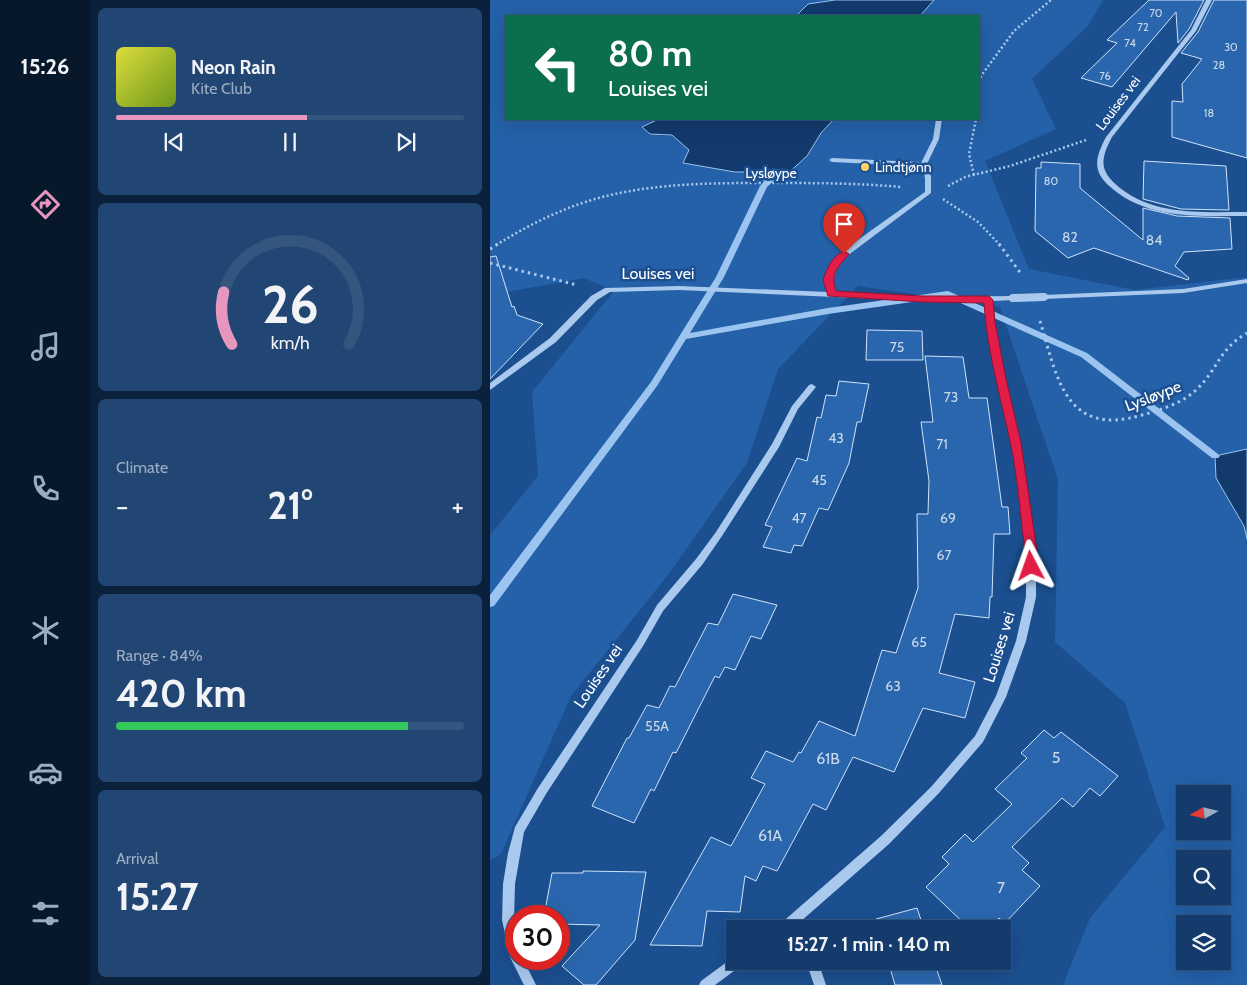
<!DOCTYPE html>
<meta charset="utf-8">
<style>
:root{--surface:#143b6b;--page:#214673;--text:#f1f3f6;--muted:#9dadc1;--line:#33557e;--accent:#e797bd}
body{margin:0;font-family:Cabin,sans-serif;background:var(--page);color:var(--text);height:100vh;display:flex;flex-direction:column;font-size:19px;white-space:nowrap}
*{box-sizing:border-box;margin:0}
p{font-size:16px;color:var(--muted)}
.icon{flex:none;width:28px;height:28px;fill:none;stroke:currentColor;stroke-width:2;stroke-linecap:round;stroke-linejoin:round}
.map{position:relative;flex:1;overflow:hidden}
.side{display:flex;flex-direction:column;gap:8px;padding:8px;background:#0b203b;width:400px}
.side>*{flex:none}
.guide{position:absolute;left:15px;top:15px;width:475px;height:105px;border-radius:0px;box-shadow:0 5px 20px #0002,0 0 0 1px var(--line);background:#0b6e4f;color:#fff;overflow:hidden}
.needle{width:32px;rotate:262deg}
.tools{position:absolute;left:686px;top:785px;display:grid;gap:10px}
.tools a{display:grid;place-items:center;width:55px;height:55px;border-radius:0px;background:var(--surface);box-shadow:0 5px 20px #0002,0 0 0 1px var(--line);font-size:25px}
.speed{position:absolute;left:15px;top:905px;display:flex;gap:10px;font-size:25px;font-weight:700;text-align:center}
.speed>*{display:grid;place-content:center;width:65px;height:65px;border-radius:50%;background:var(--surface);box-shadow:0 5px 20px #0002,0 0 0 1px var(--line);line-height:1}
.speed .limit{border:8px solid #d22;background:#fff;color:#111}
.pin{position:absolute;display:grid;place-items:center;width:42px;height:42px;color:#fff;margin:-51px -21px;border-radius:50% 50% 50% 0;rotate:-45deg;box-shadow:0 0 5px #0007}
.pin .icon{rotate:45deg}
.me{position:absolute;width:55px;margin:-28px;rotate:356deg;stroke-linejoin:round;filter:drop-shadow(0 0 4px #0008)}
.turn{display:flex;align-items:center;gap:18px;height:105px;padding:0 20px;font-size:22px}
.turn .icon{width:65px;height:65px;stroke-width:2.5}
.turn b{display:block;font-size:35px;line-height:42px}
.big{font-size:38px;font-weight:800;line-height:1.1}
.side .tile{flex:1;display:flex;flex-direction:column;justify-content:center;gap:8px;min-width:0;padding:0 18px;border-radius:8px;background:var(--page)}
.side .dial{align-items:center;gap:0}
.dial svg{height:130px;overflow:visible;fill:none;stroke:var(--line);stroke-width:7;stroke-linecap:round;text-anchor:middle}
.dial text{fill:var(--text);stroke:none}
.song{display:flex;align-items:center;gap:15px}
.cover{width:60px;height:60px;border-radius:8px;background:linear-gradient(135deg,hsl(60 70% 55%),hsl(80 70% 35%))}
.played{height:5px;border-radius:2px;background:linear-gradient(90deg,var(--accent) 55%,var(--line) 55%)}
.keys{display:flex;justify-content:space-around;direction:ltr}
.heat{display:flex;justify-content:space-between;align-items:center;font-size:28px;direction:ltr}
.charge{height:8px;border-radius:4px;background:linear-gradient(90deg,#34c759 84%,var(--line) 0)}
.trip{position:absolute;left:236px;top:920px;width:285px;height:50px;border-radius:0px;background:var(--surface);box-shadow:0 5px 20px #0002,0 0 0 1px var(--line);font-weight:800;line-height:50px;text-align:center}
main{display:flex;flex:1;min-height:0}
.tab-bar{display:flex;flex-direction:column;width:90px;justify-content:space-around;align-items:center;background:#08182b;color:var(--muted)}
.tab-bar .icon{width:35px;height:35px}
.tab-bar .on{color:var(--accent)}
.tab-bar b{font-size:22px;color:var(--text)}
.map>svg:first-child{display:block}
.green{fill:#2461a8;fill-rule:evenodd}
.water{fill:#123a6d;stroke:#9cc4f0}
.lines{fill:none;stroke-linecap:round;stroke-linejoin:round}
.stream{fill:#9cc4f0;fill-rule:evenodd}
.building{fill:#2a66ad;stroke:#cfe3fa}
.path-far1{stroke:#a9c9ee;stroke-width:2.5;stroke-dasharray:2 2.5;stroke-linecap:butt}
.path{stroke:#a9c9ee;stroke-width:3;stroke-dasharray:2.5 4;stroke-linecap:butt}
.minor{fill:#a9c9ee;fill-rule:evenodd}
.minor-bridge{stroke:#a9c9ee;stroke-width:8}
.route{fill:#e11d48;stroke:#92132f}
.poi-dot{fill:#ffd166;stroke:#1b4f8f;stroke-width:2}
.labels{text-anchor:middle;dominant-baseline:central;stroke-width:5;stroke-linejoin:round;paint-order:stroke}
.far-number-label{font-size:11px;fill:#cad9ea}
.far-street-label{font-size:14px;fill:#fff;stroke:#1b4f8f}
.far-poi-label{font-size:14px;fill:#fff;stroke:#1b4f8f;text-anchor:start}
.number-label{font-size:14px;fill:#cad9ea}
.street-label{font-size:16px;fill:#fff;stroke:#1b4f8f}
.near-number-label{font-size:16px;fill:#cad9ea}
</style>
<main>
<nav class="tab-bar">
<b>15:26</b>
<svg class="icon on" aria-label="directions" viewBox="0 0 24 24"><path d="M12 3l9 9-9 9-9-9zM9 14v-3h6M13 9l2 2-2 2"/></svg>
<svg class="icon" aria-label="music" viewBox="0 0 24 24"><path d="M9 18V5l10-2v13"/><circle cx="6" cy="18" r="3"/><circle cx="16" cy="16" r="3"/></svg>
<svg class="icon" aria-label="phone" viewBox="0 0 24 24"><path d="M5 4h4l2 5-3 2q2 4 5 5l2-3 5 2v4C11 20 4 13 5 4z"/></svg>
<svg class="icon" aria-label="climate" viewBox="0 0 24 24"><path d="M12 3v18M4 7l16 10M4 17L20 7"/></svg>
<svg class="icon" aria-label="car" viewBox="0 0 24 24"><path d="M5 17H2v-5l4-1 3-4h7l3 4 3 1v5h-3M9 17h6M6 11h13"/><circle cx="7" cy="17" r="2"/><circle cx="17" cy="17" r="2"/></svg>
<svg class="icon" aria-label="filters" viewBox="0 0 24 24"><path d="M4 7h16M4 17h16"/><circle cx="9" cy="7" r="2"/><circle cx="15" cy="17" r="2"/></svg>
</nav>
<section class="side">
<div class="tile">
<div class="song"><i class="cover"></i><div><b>Neon Rain</b><p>Kite Club</p></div></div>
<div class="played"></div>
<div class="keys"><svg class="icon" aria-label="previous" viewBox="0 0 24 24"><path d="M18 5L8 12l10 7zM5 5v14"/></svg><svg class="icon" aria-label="pause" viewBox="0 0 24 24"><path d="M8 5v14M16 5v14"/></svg><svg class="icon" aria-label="next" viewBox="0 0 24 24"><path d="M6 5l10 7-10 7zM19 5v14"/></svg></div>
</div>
<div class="tile dial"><svg viewBox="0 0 100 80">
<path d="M14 69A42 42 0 1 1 86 69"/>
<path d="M14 69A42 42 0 0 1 9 37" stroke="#e797bd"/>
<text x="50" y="56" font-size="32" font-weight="700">26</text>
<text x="50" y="72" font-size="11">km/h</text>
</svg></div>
<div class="tile"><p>Climate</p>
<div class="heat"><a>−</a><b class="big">21°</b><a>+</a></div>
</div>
<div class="tile"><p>Range · 84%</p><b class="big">420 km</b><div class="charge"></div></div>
<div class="tile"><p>Arrival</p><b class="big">15:27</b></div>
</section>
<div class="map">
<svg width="757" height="985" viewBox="0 0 757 985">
<rect width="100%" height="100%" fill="#1b4f8f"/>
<!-- green -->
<path class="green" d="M 0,0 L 345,0 L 318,4 L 306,16 L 16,16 L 16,119 L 169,119 L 153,127 L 171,136 L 182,135 L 199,150 L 193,163 L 245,172 L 259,172 L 275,181 L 317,156 L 331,133 L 344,119 L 489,119 L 489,16 L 430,16 L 444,0 L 613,0 L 598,26 L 542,79 L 566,129 L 495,161 L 539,269 L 645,290 L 757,277 L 757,449 L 725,457 L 726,478 L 754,526 L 757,539 L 757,985 L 573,985 L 600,918 L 675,827 L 635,703 L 565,642 L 568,480 L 510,307 L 368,286 L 288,369 L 257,463 L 178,575 L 81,696 L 11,854 L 0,860 L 0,535 L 48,476 L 42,392 L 124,291 L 94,278 L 0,295 ZM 695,794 L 732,794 L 732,831 L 695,831 ZM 695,859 L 732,859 L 732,896 L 695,896 ZM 695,924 L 732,924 L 732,961 L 695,961 Z"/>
<!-- water -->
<path class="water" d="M 345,0 L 444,0 L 430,16 L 306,16 L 318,4 Z
M 169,119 L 344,119 L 331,133 L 317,156 L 294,177 L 275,181 L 259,172 L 245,172 L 193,163 L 199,150 L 182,135 L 160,134 L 152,127 Z
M 757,449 L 757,539 L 754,526 L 726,478 L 725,456 Z"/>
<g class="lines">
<!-- stream -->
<path class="stream" d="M 287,169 L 293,169 L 294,171 L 277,187 L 234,277 L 200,333 L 338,308 L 458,291 L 597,353 L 728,454 L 730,456 L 728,458 L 722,458 L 591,357 L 457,297 L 338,314 L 196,339 L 167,386 L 4,606 L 0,607 L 0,595 L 161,382 L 226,277 L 270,186 Z"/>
</g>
<!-- building -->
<path class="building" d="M 659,0 L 714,0 L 699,29 L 688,43 L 686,12 L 622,87 L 591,78 L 627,43 L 617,40 Z
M 724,0 L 757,0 L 757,158 L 682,137 L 682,101 L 693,102 L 692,84 L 712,59 L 691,53 L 708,32 Z
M 654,161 L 736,166 L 739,210 L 691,209 L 653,199 Z
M 551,162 L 590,164 L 590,188 L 653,240 L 653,208 L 687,216 L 740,218 L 742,249 L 694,252 L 685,266 L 699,278 L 698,280 L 604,248 L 578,258 L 545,231 L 546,168 L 551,168 Z
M 6,256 L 22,307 L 24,306 L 27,315 L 53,324 L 0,379 L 0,257 Z
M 377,330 L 432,331 L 433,360 L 376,360 Z
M 435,356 L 473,357 L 479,398 L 497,398 L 512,507 L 518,507 L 520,534 L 504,534 L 502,597 L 500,597 L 499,618 L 465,614 L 449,673 L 485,682 L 475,718 L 433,708 L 404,772 L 363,757 L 336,810 L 323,804 L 287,871 L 273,866 L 266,881 L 255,876 L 250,912 L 217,911 L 212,946 L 160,945 L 221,837 L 241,846 L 275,784 L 261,778 L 276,751 L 303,762 L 309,752 L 311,753 L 329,721 L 365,736 L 392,650 L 406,653 L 428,588 L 427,514 L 438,514 L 439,481 L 431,422 L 443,422 Z
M 349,381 L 379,384 L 371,422 L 367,422 L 359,463 L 338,510 L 329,508 L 312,546 L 304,545 L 301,553 L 273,547 L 282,527 L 275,525 L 307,458 L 317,461 L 327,417 L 331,418 L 336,395 L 346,396 Z
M 243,594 L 287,605 L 271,639 L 261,636 L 245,670 L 235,667 L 229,678 L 225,676 L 186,753 L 183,752 L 164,791 L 161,789 L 144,823 L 102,806 L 137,738 L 139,738 L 157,705 L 169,708 L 180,686 L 185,687 L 218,623 L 228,625 Z
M 554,730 L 564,738 L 571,732 L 628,776 L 610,796 L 600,788 L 583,807 L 572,798 L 522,847 L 539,863 L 532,870 L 550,886 L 515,923 L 509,918 L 498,929 L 480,929 L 436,887 L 459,864 L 452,857 L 475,834 L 483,842 L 522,804 L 505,789 L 537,758 L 531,753 Z
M 93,871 L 156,872 L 145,940 L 106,985 L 94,985 L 72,966 L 110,925 L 69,924 L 69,916 L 54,916 L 62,873 L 93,873 Z
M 427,908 L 434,929 L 388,929 L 386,919 Z
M 398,961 L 444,961 L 452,985 L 405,985 Z"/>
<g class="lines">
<!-- path-far1 -->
<path class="path-far1" d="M 489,82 L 491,76 L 524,31 L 561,0
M 484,175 L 479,154 L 486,119
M 458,186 L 475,177 L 520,166 L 596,140
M 453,199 L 488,222 L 510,245
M 6,245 C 37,226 70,209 105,199 C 161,183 221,183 278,183 C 323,183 367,183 411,187"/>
<!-- path -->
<path class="path" d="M 509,244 L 532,275
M 0,249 L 8,244
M 0,263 L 87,285
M 550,321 C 567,377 575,438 652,415 C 671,410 693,403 707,389 C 728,369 729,349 757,333"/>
<!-- minor -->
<path class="minor" d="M 716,0 L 722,0 L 706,31 L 622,137 C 610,160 609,171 630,188 C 665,216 714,212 757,212 L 757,216 C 712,216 661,220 624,190 C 602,173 604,160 616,137 L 701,30 Z
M 446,119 L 452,119 L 449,139 L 436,166 L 441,176 L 441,193 L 357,256 C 345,268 342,276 345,293 L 433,297 L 523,296 L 527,298 L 523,300 L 503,301 L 504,322 L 515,379 L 530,443 L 546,551 L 546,597 L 536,641 L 516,697 L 493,742 L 449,793 L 399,844 L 302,929 L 287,929 L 289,925 L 391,836 L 441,787 L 485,736 L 506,696 L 526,641 L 536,597 L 536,551 L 522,443 L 507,379 L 496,322 L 495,301 L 433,301 L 189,290 L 120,292 L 107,300 L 66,342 L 0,390 L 0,383 L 60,338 L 101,296 L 115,288 L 189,286 L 338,292 C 334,275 340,265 351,252 L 435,192 L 435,179 L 434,172 L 426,166 L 342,162 L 339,160 L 342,158 L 427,162 L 431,163 L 443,139 Z
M 757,279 L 757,283 L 693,293 L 554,299 L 550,297 L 554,295 L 693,289 Z
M 322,384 L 326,387 L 308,409 L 289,447 L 232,536 L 212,565 L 173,611 L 153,646 L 56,794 L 34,832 L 25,884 L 24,920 L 26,931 L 26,959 L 33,959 L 46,985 L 34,985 L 20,957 L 12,920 L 13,884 L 18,853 L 25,827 L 48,788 L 147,640 L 167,605 L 206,559 L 226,532 L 282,444 L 302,406 L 319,385 Z
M 245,956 L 245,961 L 254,961 L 252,965 L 225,985 L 209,985 L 211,981 Z
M 316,961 L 328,961 L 336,985 L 324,985 Z"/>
<!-- minor-bridge -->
<path class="minor-bridge" d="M 523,298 L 554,297"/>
</g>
<!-- route -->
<path class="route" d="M 354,251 L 359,254 C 348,268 340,272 346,291 L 432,296 L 499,296 L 503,300 L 505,322 L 516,379 L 531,443 L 547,551 L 545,569 L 537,569 L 535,551 C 530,514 528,477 520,441 C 510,395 497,350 494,303 L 432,302 L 338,296 L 333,280 C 337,268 342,256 354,251 Z"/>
<!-- markers -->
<circle class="poi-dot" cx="375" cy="167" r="5"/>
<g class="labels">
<!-- far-number labels -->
<g class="far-number-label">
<text x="666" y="13">70</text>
<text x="653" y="27">72</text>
<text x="640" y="43">74</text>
<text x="741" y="47">30</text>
<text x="729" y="65">28</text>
<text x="615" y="76">76</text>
<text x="719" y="113">18</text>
<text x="561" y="181">80</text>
</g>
<!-- far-street labels -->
<g class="far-street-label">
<text transform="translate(628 103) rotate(-53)">Louises vei</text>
<text x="281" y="173">Lysløype</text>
</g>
<!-- far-poi labels -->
<g class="far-poi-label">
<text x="385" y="167">Lindtjønn</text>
</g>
<!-- number labels -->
<g class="number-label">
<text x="580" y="237">82</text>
<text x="664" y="240">84</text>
<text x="407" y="347">75</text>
<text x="461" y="397">73</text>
<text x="346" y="438">43</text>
<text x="452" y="444">71</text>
<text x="329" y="480">45</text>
<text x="309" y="518">47</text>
<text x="458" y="518">69</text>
<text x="454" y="555">67</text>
<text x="429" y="642">65</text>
<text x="403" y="686">63</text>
<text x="167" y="726">55A</text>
</g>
<!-- street labels -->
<g class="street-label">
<text x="168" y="273">Louises vei</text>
<text transform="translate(663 396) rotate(-21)">Lysløype</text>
<text transform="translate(509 647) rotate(-73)">Louises vei</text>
<text transform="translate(108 676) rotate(-56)">Louises vei</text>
</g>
<!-- near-number labels -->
<g class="near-number-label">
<text x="566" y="757">5</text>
<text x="338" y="758">61B</text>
<text x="280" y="835">61A</text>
<text x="511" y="887">7</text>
</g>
</g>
</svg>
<div class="tools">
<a><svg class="needle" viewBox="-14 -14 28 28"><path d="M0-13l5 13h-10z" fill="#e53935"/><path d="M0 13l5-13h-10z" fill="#9dadc1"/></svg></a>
<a><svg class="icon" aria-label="search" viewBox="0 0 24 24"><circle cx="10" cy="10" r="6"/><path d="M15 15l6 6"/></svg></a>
<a><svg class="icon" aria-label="layers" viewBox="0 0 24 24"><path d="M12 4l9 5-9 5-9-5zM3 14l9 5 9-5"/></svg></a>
</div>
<div class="speed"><div class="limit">30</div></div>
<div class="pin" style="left:354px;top:254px;background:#d93025"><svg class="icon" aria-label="arrive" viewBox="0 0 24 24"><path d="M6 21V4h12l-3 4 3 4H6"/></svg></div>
<svg class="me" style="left:541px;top:566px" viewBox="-20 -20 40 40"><path d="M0-17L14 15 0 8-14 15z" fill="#e11d48" stroke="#fff" stroke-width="4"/></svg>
<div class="trip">15:27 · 1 min · 140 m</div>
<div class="guide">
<div class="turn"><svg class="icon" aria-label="left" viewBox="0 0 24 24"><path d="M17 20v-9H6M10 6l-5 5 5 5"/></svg><div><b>80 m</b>Louises vei</div></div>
</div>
</div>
</main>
